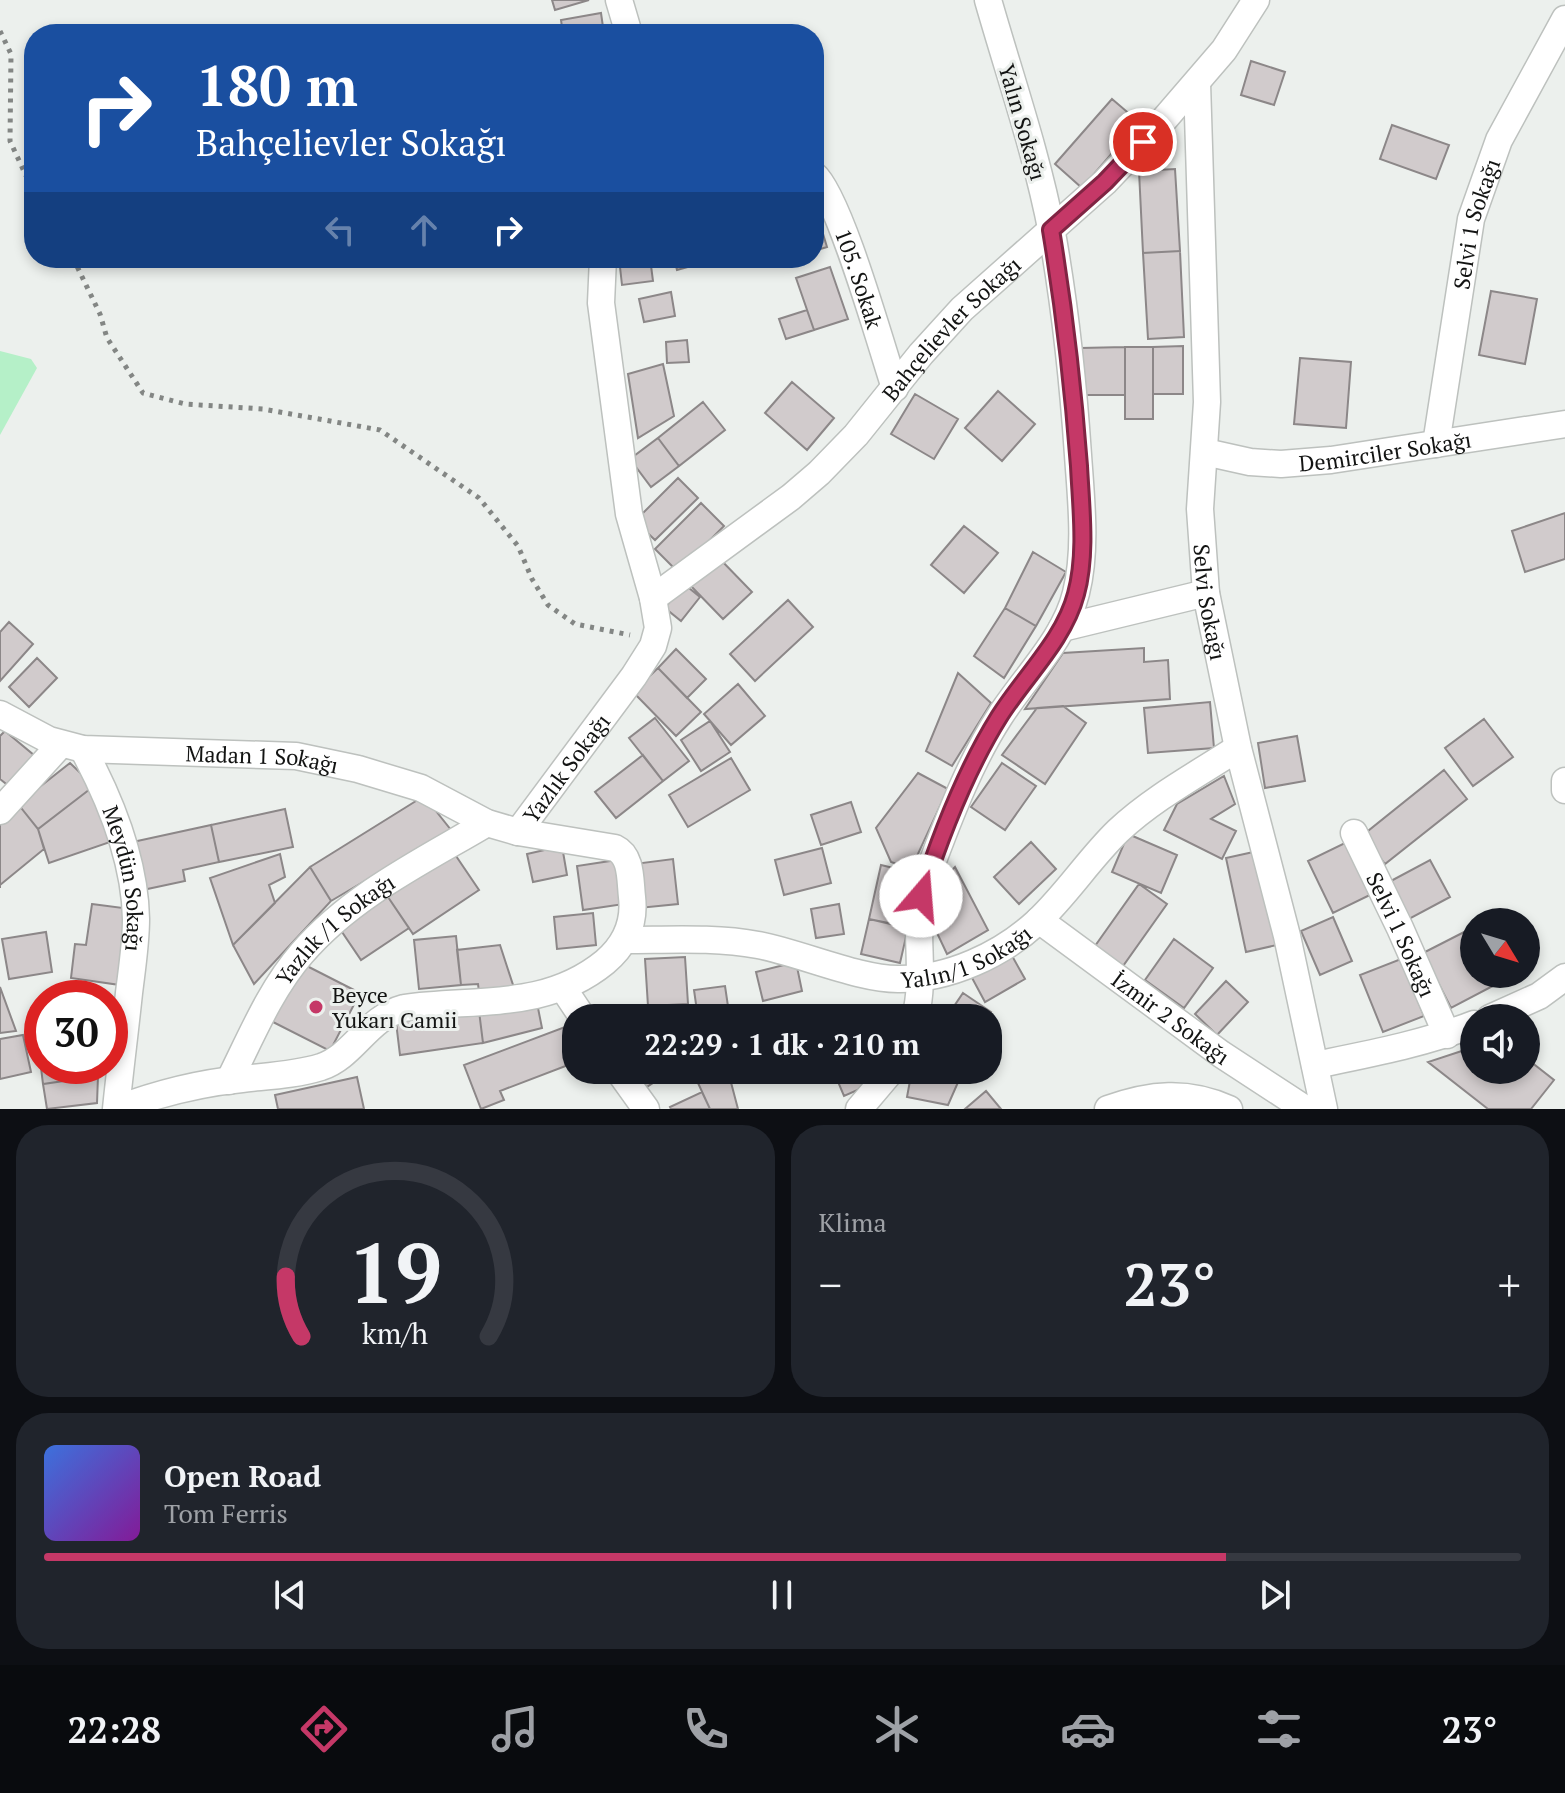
<!DOCTYPE html>
<html lang="tr">
<meta charset="utf-8">
<style>
:root{--surface:#171b24;--page:#20242c;--text:#f1f3f6;--muted:#9ea1a6;--line:#363941;--accent:#c53867}
body{margin:0;font-family:"PT Serif",serif;background:var(--page);color:var(--text);height:100vh;display:flex;flex-direction:column;font-size:30px;white-space:nowrap}
*{box-sizing:border-box;margin:0}
p{font-size:26px;color:var(--muted)}
.icon{flex:none;width:44px;height:44px;fill:none;stroke:currentColor;stroke-width:2;stroke-linecap:round;stroke-linejoin:round}
.map{position:relative;height:1109px;overflow:hidden}
.drawer{display:flex;flex-direction:column;gap:16px;padding:16px;background:#0d0f14;flex:1}
.drawer>*{flex:none}
.top-card{position:absolute;left:24px;top:24px;width:800px;height:244px;border-radius:32px;box-shadow:0 4px 12px #0003;background:#1a4fa0;color:#fff;overflow:hidden}
.needle{width:52px;rotate:128deg}
.buttons{position:absolute;left:1460px;top:908px;display:grid;gap:16px}
.buttons a{display:grid;place-items:center;width:80px;height:80px;border-radius:50%;background:var(--surface);box-shadow:0 4px 12px #0003;font-size:40px}
.speed{position:absolute;left:24px;top:980px;display:flex;gap:16px;font-size:40px;font-weight:700;text-align:center}
.speed>*{display:grid;place-content:center;width:104px;height:104px;border-radius:50%;background:var(--surface);box-shadow:0 4px 12px #0003;line-height:1}
.speed .limit{border:12px solid #d22;background:#fff;color:#111}
.pin{position:absolute;display:grid;place-items:center;width:68px;height:68px;color:#fff;margin:-34px;border:4px solid #fff;border-radius:50%;box-shadow:0 2px 8px #0007}
.me{position:absolute;width:88px;margin:-44px;rotate:18deg;stroke-linejoin:round;filter:drop-shadow(0 0 6px #0008)}
.turn{display:flex;align-items:center;gap:28px;height:168px;padding:0 40px;font-size:36px}
.turn .icon{width:104px;height:104px;stroke-width:2.5}
.turn b{display:block;font-size:56px;line-height:68px}
.lanes{display:flex;align-items:center;height:76px;padding:0 40px;background:#0003;justify-content:center;gap:40px;direction:ltr}
.lanes .off{opacity:.35}
.big{font-size:60px;font-weight:800;line-height:1.1}
.drawer .tile{flex:1;display:flex;flex-direction:column;justify-content:center;gap:12px;min-width:0;padding:0 28px;border-radius:32px;background:var(--page)}
.drawer .dial{align-items:center;gap:0}
.dial svg{height:208px;overflow:visible;fill:none;stroke:var(--line);stroke-width:7;stroke-linecap:round;text-anchor:middle}
.dial text{fill:var(--text);stroke:none}
.song{display:flex;align-items:center;gap:24px}
.cover{width:96px;height:96px;border-radius:12px;background:linear-gradient(135deg,hsl(220 70% 55%),hsl(290 70% 35%))}
.played{height:8px;border-radius:4px;background:linear-gradient(90deg,var(--accent) 80%,var(--line) 80%)}
.keys{display:flex;justify-content:space-around;direction:ltr}
.heat{display:flex;justify-content:space-between;align-items:center;font-size:44px;direction:ltr}
.drawer .tiles{flex:1;display:grid;gap:16px;grid-template-columns:1fr 1fr}
.tile:last-child{grid-column:span 2}
.trip{position:absolute;left:562px;top:1004px;width:440px;height:80px;border-radius:32px;background:var(--surface);box-shadow:0 4px 12px #0003;font-weight:800;line-height:80px;text-align:center}
.tabs{display:flex;height:128px;justify-content:space-around;align-items:center;background:#090b0e;color:var(--muted)}
.tabs .icon{width:56px;height:56px}
.tabs .active{color:var(--accent)}
.tabs b{font-size:36px;color:var(--text)}
.map>svg:first-child{display:block}
.green{fill:#b5f0c8}
.building{fill:#d1cbcc;stroke:#8c8788;stroke-width:2}
.lines{fill:none;stroke-linecap:round;stroke-linejoin:round}
.minor-casing{stroke:#bdc1be;stroke-width:29}
.path{stroke:#838684;stroke-width:5;stroke-dasharray:4 6;stroke-linecap:butt}
.minor{stroke:#fff;stroke-width:26}
.route-casing{stroke:#802443;stroke-width:20}
.route{stroke:#c53867;stroke-width:14}
.poi-dot{fill:#c53867;stroke:#ecf0ed;stroke-width:3}
.labels{text-anchor:middle;dominant-baseline:central;stroke-width:6;stroke-linejoin:round;paint-order:stroke}
.street-label{font-size:22px;fill:#131413;stroke:#ecf0ed}
.poi-label{font-size:22px;fill:#131413;stroke:#ecf0ed;text-anchor:start}
</style>
<div class="map">
<svg width="1565" height="1109" viewBox="0 0 1565 1109">
<rect width="100%" height="100%" fill="#ecf0ed"/>
<!-- green -->
<path class="green" d="M 0,351 L 31,359 L 37,368 L 0,435 Z"/>
<!-- building -->
<path class="building" d="M 552,0 L 589,0 L 555,10 Z
M 601,13 L 604,34 L 563,34 L 561,20 Z
M 1251,61 L 1285,72 L 1274,105 L 1241,95 Z
M 1112,99 L 1139,122 L 1082,188 L 1055,164 Z
M 1392,125 L 1449,145 L 1436,179 L 1380,159 Z
M 1175,169 L 1180,251 L 1143,253 L 1139,171 Z
M 817,214 L 827,247 L 814,251 L 814,215 Z
M 1180,251 L 1184,337 L 1148,339 L 1143,253 Z
M 619,258 L 653,258 L 650,258 L 653,281 L 622,285 Z
M 674,258 L 720,258 L 677,270 Z
M 762,258 L 791,258 L 764,266 Z
M 830,267 L 848,319 L 814,330 L 796,278 Z
M 1491,291 L 1537,299 L 1525,364 L 1479,355 Z
M 671,292 L 675,316 L 644,322 L 639,299 Z
M 807,310 L 814,330 L 786,339 L 779,319 Z
M 687,340 L 689,362 L 667,363 L 666,342 Z
M 1183,346 L 1183,394 L 1153,394 L 1153,347 Z
M 1125,347 L 1125,395 L 1081,395 L 1081,348 Z
M 1125,347 L 1153,347 L 1153,419 L 1125,419 Z
M 1300,358 L 1351,362 L 1346,428 L 1294,424 Z
M 663,364 L 674,416 L 638,438 L 628,374 Z
M 792,382 L 834,418 L 807,450 L 765,413 Z
M 998,391 L 1035,424 L 1002,461 L 965,428 Z
M 915,394 L 958,419 L 934,459 L 891,434 Z
M 703,402 L 725,430 L 679,466 L 658,438 Z
M 658,438 L 679,466 L 651,487 L 630,459 Z
M 678,478 L 698,498 L 655,540 L 635,521 Z
M 701,503 L 724,526 L 678,572 L 655,549 Z
M 1565,513 L 1565,559 L 1525,572 L 1512,531 Z
M 964,526 L 998,553 L 964,593 L 931,565 Z
M 1033,552 L 1066,572 L 1036,626 L 1005,608 Z
M 717,556 L 752,592 L 723,619 L 689,584 Z
M 684,584 L 700,597 L 681,621 L 665,608 Z
M 788,600 L 813,627 L 755,681 L 730,654 Z
M 1005,608 L 1036,626 L 1004,678 L 974,656 Z
M 9,622 L 33,644 L 0,681 L 0,632 Z
M 1144,648 L 1144,662 L 1168,660 L 1170,699 L 1025,709 L 1063,653 Z
M 676,649 L 706,679 L 687,698 L 658,668 Z
M 37,658 L 57,678 L 29,707 L 9,687 Z
M 658,668 L 701,712 L 676,736 L 633,692 Z
M 958,673 L 991,703 L 952,766 L 926,751 Z
M 738,684 L 765,716 L 731,745 L 704,714 Z
M 1210,702 L 1214,748 L 1148,753 L 1144,708 Z
M 1063,706 L 1086,723 L 1045,784 L 1002,755 L 1037,708 Z
M 655,718 L 689,761 L 663,781 L 629,738 Z
M 1484,719 L 1513,757 L 1473,786 L 1445,748 Z
M 710,721 L 730,752 L 701,771 L 681,740 Z
M 5,731 L 35,756 L 10,787 L 0,779 L 0,736 Z
M 1297,736 L 1305,781 L 1265,788 L 1258,743 Z
M 643,755 L 663,781 L 616,818 L 595,792 Z
M 731,758 L 750,790 L 688,827 L 669,795 Z
M 70,763 L 94,786 L 38,829 L 18,804 Z
M 1002,763 L 1036,786 L 1005,830 L 971,807 Z
M 1444,770 L 1467,799 L 1385,864 L 1363,835 Z
M 918,773 L 948,789 L 911,869 L 891,862 L 876,828 Z
M 1224,776 L 1235,804 L 1211,819 L 1236,831 L 1222,859 L 1164,830 L 1177,804 Z
M 94,786 L 116,840 L 49,863 L 38,829 Z
M 424,796 L 451,830 L 331,901 L 310,867 Z
M 851,802 L 861,832 L 821,845 L 811,815 Z
M 18,804 L 38,829 L 44,849 L 0,885 L 0,888 L 0,824 Z
M 285,809 L 293,847 L 219,862 L 211,825 Z
M 211,825 L 219,862 L 183,870 L 185,881 L 138,891 L 128,843 Z
M 1128,834 L 1177,855 L 1161,893 L 1112,872 Z
M 1349,841 L 1374,893 L 1333,913 L 1308,861 Z
M 1031,842 L 1056,869 L 1019,904 L 994,877 Z
M 562,846 L 567,875 L 533,882 L 527,854 Z
M 822,848 L 831,883 L 784,895 L 775,860 Z
M 1258,851 L 1277,945 L 1246,952 L 1226,858 Z
M 454,853 L 479,890 L 413,934 L 388,897 Z
M 280,854 L 285,877 L 269,885 L 275,903 L 233,945 L 210,878 Z
M 673,859 L 678,904 L 639,908 L 634,864 Z
M 617,860 L 624,904 L 583,910 L 577,866 Z
M 1430,860 L 1450,897 L 1409,919 L 1389,882 Z
M 881,865 L 910,872 L 898,925 L 869,919 Z
M 310,867 L 331,901 L 254,984 L 233,945 Z
M 955,867 L 988,930 L 947,954 L 929,916 L 938,885 Z
M 1139,884 L 1167,904 L 1123,966 L 1095,946 Z
M 388,897 L 409,928 L 361,960 L 340,929 Z
M 92,904 L 131,909 L 120,985 L 71,978 L 75,944 L 86,945 Z
M 839,904 L 844,934 L 816,938 L 811,909 Z
M 593,913 L 596,945 L 557,949 L 554,917 Z
M 1333,917 L 1352,961 L 1320,975 L 1301,931 Z
M 869,919 L 908,928 L 900,963 L 861,954 Z
M 1474,927 L 1474,974 L 1506,974 L 1508,978 L 1451,1008 L 1423,953 Z
M 46,932 L 52,972 L 9,979 L 2,939 Z
M 456,936 L 461,985 L 419,989 L 414,940 Z
M 1174,939 L 1213,968 L 1184,1008 L 1145,980 Z
M 500,945 L 514,988 L 479,992 L 478,984 L 461,985 L 457,950 Z
M 1011,954 L 1025,979 L 985,1002 L 971,976 Z
M 685,957 L 688,1004 L 648,1006 L 645,959 Z
M 1401,959 L 1424,1016 L 1383,1032 L 1360,975 Z
M 796,962 L 802,991 L 763,1001 L 756,972 Z
M 301,963 L 360,993 L 330,1051 L 271,1021 Z
M 1226,981 L 1248,1002 L 1217,1035 L 1195,1014 Z
M 725,986 L 729,1013 L 698,1018 L 694,990 Z
M 0,987 L 16,1031 L 0,1033 Z
M 963,993 L 991,1012 L 987,1018 L 946,1018 Z
M 537,1003 L 542,1028 L 483,1043 L 479,1011 Z
M 42,1007 L 42,1050 L 39,1051 L 31,1008 Z
M 680,1008 L 684,1018 L 638,1018 Z
M 479,1011 L 483,1043 L 400,1055 L 396,1022 Z
M 573,1024 L 576,1030 L 576,1062 L 500,1091 L 504,1100 L 481,1109 L 464,1065 Z
M 23,1035 L 31,1072 L 0,1079 L 0,1039 Z
M 1474,1047 L 1474,1070 L 1526,1070 L 1526,1058 L 1554,1080 L 1531,1109 L 1488,1109 L 1428,1062 Z
M 42,1050 L 42,1066 L 98,1066 L 98,1076 L 43,1084 L 39,1051 Z
M 629,1070 L 669,1070 L 670,1072 L 642,1090 Z
M 692,1070 L 708,1070 L 709,1076 L 728,1071 L 738,1109 L 710,1109 Z
M 833,1070 L 863,1070 L 869,1085 L 844,1096 Z
M 912,1070 L 961,1070 L 963,1071 L 948,1105 L 907,1097 Z
M 98,1076 L 97,1103 L 47,1109 L 43,1084 Z
M 357,1077 L 364,1109 L 278,1109 L 275,1095 Z
M 986,1091 L 1001,1109 L 965,1109 Z
M 702,1092 L 710,1109 L 671,1109 L 670,1107 Z"/>
<g class="lines">
<defs>
<g id="minor">
<path d="M 619,0 L 629,34"/>
<path id="s1" d="M 1197,83 L 1207,402 L 1200,509 L 1206,593 L 1238,748 L 1287,936 L 1324,1109"/>
<path id="s2" d="M 814,175 C 839,195 882,349 895,388"/>
<path id="s3" d="M 1436,444 L 1471,219 L 1499,140 L 1565,19"/>
<path id="s4" d="M 1205,452 L 1250,462 L 1281,464 L 1331,460 L 1565,424"/>
<path id="s5" d="M 653,598 L 791,497 L 819,473 L 856,435 L 921,354 L 962,309 L 1105,182 L 1162,122 L 1224,50 L 1256,0"/>
<path d="M 1062,628 L 1206,593"/>
<path id="s6" d="M 0,714 L 49,740 L 83,749 L 296,756 L 358,769 L 421,788 L 487,823 L 518,832"/>
<path id="s7" d="M 83,749 C 111,801 135,860 136,919 C 136,943 132,968 129,993 C 125,1031 120,1070 116,1109"/>
<path d="M 1565,781 L 1565,790"/>
<path d="M 0,811 L 61,744"/>
<path id="s8" d="M 1354,833 L 1400,928 L 1447,1035"/>
<path id="s9" d="M 1039,920 L 1221,1054 L 1305,1109"/>
<path id="s10" d="M 625,940 C 669,940 715,937 758,945 C 801,953 860,980 900,979 C 949,979 1001,955 1037,922 C 1067,894 1089,859 1118,831 C 1153,798 1198,774 1238,748"/>
<path d="M 563,988 L 583,1018"/>
<path d="M 915,1018 C 923,988 919,959 919,928 C 918,904 925,880 934,858 C 952,810 972,759 1000,716 C 1025,677 1065,639 1076,593 C 1087,549 1081,499 1078,455 C 1073,381 1065,306 1052,233 C 1037,154 1010,77 988,0"/>
<path d="M 1490,1018 L 1539,996 L 1565,977"/>
<path d="M 1315,1065 C 1369,1054 1423,1044 1474,1024"/>
<path d="M 618,1070 L 646,1109"/>
<path id="s11" d="M 229,1081 C 251,1037 270,990 302,953 C 352,895 423,861 487,823"/>
<path id="s12" d="M 117,1109 C 157,1094 200,1083 242,1079 C 268,1076 295,1075 321,1067 C 354,1056 367,1018 404,1008 C 475,998 545,1011 605,962 C 625,945 635,923 632,897 C 630,880 632,856 615,848 L 518,832 L 634,676 L 653,646 L 658,628 L 653,598 L 629,514 L 601,303 L 603,258"/>
<path d="M 859,1109 L 892,1070"/>
<path d="M 1108,1109 C 1150,1094 1187,1090 1229,1109"/>
</g>
</defs>
<!-- minor casing -->
<use href="#minor" class="minor-casing"/>
<!-- path -->
<path class="path" d="M 0,31 L 11,54 L 10,141 L 34,193
M 73,258 L 100,314 L 107,338 L 143,393 L 185,404 L 263,409 L 380,430 L 479,498 L 518,546 L 532,579 L 548,605 L 575,624 L 630,635"/>
<!-- minor -->
<use href="#minor" class="minor"/>
</g>
<g class="lines">
<defs>
<path id="route" d="M 921,896 C 940,837 966,770 999,717 C 1024,677 1064,640 1076,594 C 1087,554 1081,507 1079,466 C 1073,387 1064,308 1051,230 L 1105,182 L 1143,142"/>
</defs>
<!-- route casing -->
<use href="#route" class="route-casing"/>
<!-- route -->
<use href="#route" class="route"/>
</g>
<!-- markers -->
<circle class="poi-dot" cx="316" cy="1007" r="8"/>
<g class="labels">
<!-- street labels -->
<g class="street-label">
<text transform="translate(1023 122) rotate(74)">Yalın Sokağı</text>
<text stroke="none"><textPath href="#s3" startOffset="224">Selvi 1 Sokağı</textPath></text>
<text stroke="none"><textPath href="#s2" startOffset="114">105. Sokak</textPath></text>
<text stroke="none"><textPath href="#s5" startOffset="404">Bahçelievler Sokağı</textPath></text>
<text stroke="none"><textPath href="#s4" startOffset="182">Demirciler Sokağı</textPath></text>
<text stroke="none"><textPath href="#s1" startOffset="520">Selvi Sokağı</textPath></text>
<text stroke="none"><textPath href="#s6" startOffset="270">Madan 1 Sokağı</textPath></text>
<text stroke="none"><textPath href="#s12" startOffset="828">Yazlık Sokağı</textPath></text>
<text stroke="none"><textPath href="#s7" startOffset="138">Meydün Sokağı</textPath></text>
<text stroke="none"><textPath href="#s11" startOffset="188">Yazlık /1 Sokağı</textPath></text>
<text stroke="none"><textPath href="#s8" startOffset="112">Selvi 1 Sokağı</textPath></text>
<text stroke="none"><textPath href="#s10" startOffset="350">Yalın/1 Sokağı</textPath></text>
<text stroke="none"><textPath href="#s9" startOffset="164">İzmir 2 Sokağı</textPath></text>
</g>
<!-- poi labels -->
<g class="poi-label">
<text x="332" y="994">Beyce<tspan x="332" dy="25">Yukarı Camii</tspan></text>
</g>
</g>
</svg>
<div class="buttons">
<a><svg class="needle" viewBox="-14 -14 28 28"><path d="M0-13l5 13h-10z" fill="#e53935"/><path d="M0 13l5-13h-10z" fill="#9ea1a6"/></svg></a>
<a><svg class="icon" aria-label="sound" viewBox="0 0 24 24"><path d="M4 9h4l5-4v14l-5-4H4zM17 9q2 3 0 6"/></svg></a>
</div>
<div class="speed"><div class="limit">30</div></div>
<div class="pin" style="left:1143px;top:142px;background:#d93025"><svg class="icon" aria-label="arrive" viewBox="0 0 24 24"><path d="M6 21V4h12l-3 4 3 4H6"/></svg></div>
<svg class="me" style="left:921px;top:896px" viewBox="-20 -20 40 40"><circle r="19" fill="#fff"/><path d="M0-13L10 11 0 6-10 11z" fill="#c53867"/></svg>
<div class="trip">22:29 · 1 dk · 210 m</div>
<div class="top-card">
<div class="turn"><svg class="icon" aria-label="right" viewBox="0 0 24 24"><path d="M7 20v-9h11M14 6l5 5-5 5"/></svg><div><b>180 m</b>Bahçelievler Sokağı</div></div>
<div class="lanes"><svg class="icon off" aria-label="left" viewBox="0 0 24 24"><path d="M17 20v-9H6M10 6l-5 5 5 5"/></svg><svg class="icon off" aria-label="ahead" viewBox="0 0 24 24"><path d="M12 20V5M6 11l6-6 6 6"/></svg><svg class="icon" aria-label="right" viewBox="0 0 24 24"><path d="M7 20v-9h11M14 6l5 5-5 5"/></svg></div>
</div>
</div>
<section class="drawer">
<div class="tiles">
<div class="tile dial"><svg viewBox="0 0 100 80">
<path d="M14 69A42 42 0 1 1 86 69"/>
<path d="M14 69A42 42 0 0 1 8 46" stroke="#c53867"/>
<text x="50" y="56" font-size="32" font-weight="700">19</text>
<text x="50" y="72" font-size="11">km/h</text>
</svg></div>
<div class="tile"><p>Klima</p>
<div class="heat"><a>−</a><b class="big">23°</b><a>+</a></div>
</div>
<div class="tile">
<div class="song"><i class="cover"></i><div><b>Open Road</b><p>Tom Ferris</p></div></div>
<div class="played"></div>
<div class="keys"><svg class="icon" aria-label="previous" viewBox="0 0 24 24"><path d="M18 5L8 12l10 7zM5 5v14"/></svg><svg class="icon" aria-label="pause" viewBox="0 0 24 24"><path d="M8 5v14M16 5v14"/></svg><svg class="icon" aria-label="next" viewBox="0 0 24 24"><path d="M6 5l10 7-10 7zM19 5v14"/></svg></div>
</div>
</div>
</section>
<nav class="tabs">
<b>22:28</b>
<svg class="icon active" aria-label="directions" viewBox="0 0 24 24"><path d="M12 3l9 9-9 9-9-9zM9 14v-3h6M13 9l2 2-2 2"/></svg>
<svg class="icon" aria-label="music" viewBox="0 0 24 24"><path d="M9 18V5l10-2v13"/><circle cx="6" cy="18" r="3"/><circle cx="16" cy="16" r="3"/></svg>
<svg class="icon" aria-label="phone" viewBox="0 0 24 24"><path d="M5 4h4l2 5-3 2q2 4 5 5l2-3 5 2v4C11 20 4 13 5 4z"/></svg>
<svg class="icon" aria-label="climate" viewBox="0 0 24 24"><path d="M12 3v18M4 7l16 10M4 17L20 7"/></svg>
<svg class="icon" aria-label="car" viewBox="0 0 24 24"><path d="M5 17H2v-5l4-1 3-4h7l3 4 3 1v5h-3M9 17h6M6 11h13"/><circle cx="7" cy="17" r="2"/><circle cx="17" cy="17" r="2"/></svg>
<svg class="icon" aria-label="filters" viewBox="0 0 24 24"><path d="M4 7h16M4 17h16"/><circle cx="9" cy="7" r="2"/><circle cx="15" cy="17" r="2"/></svg>
<b>23°</b>
</nav>
